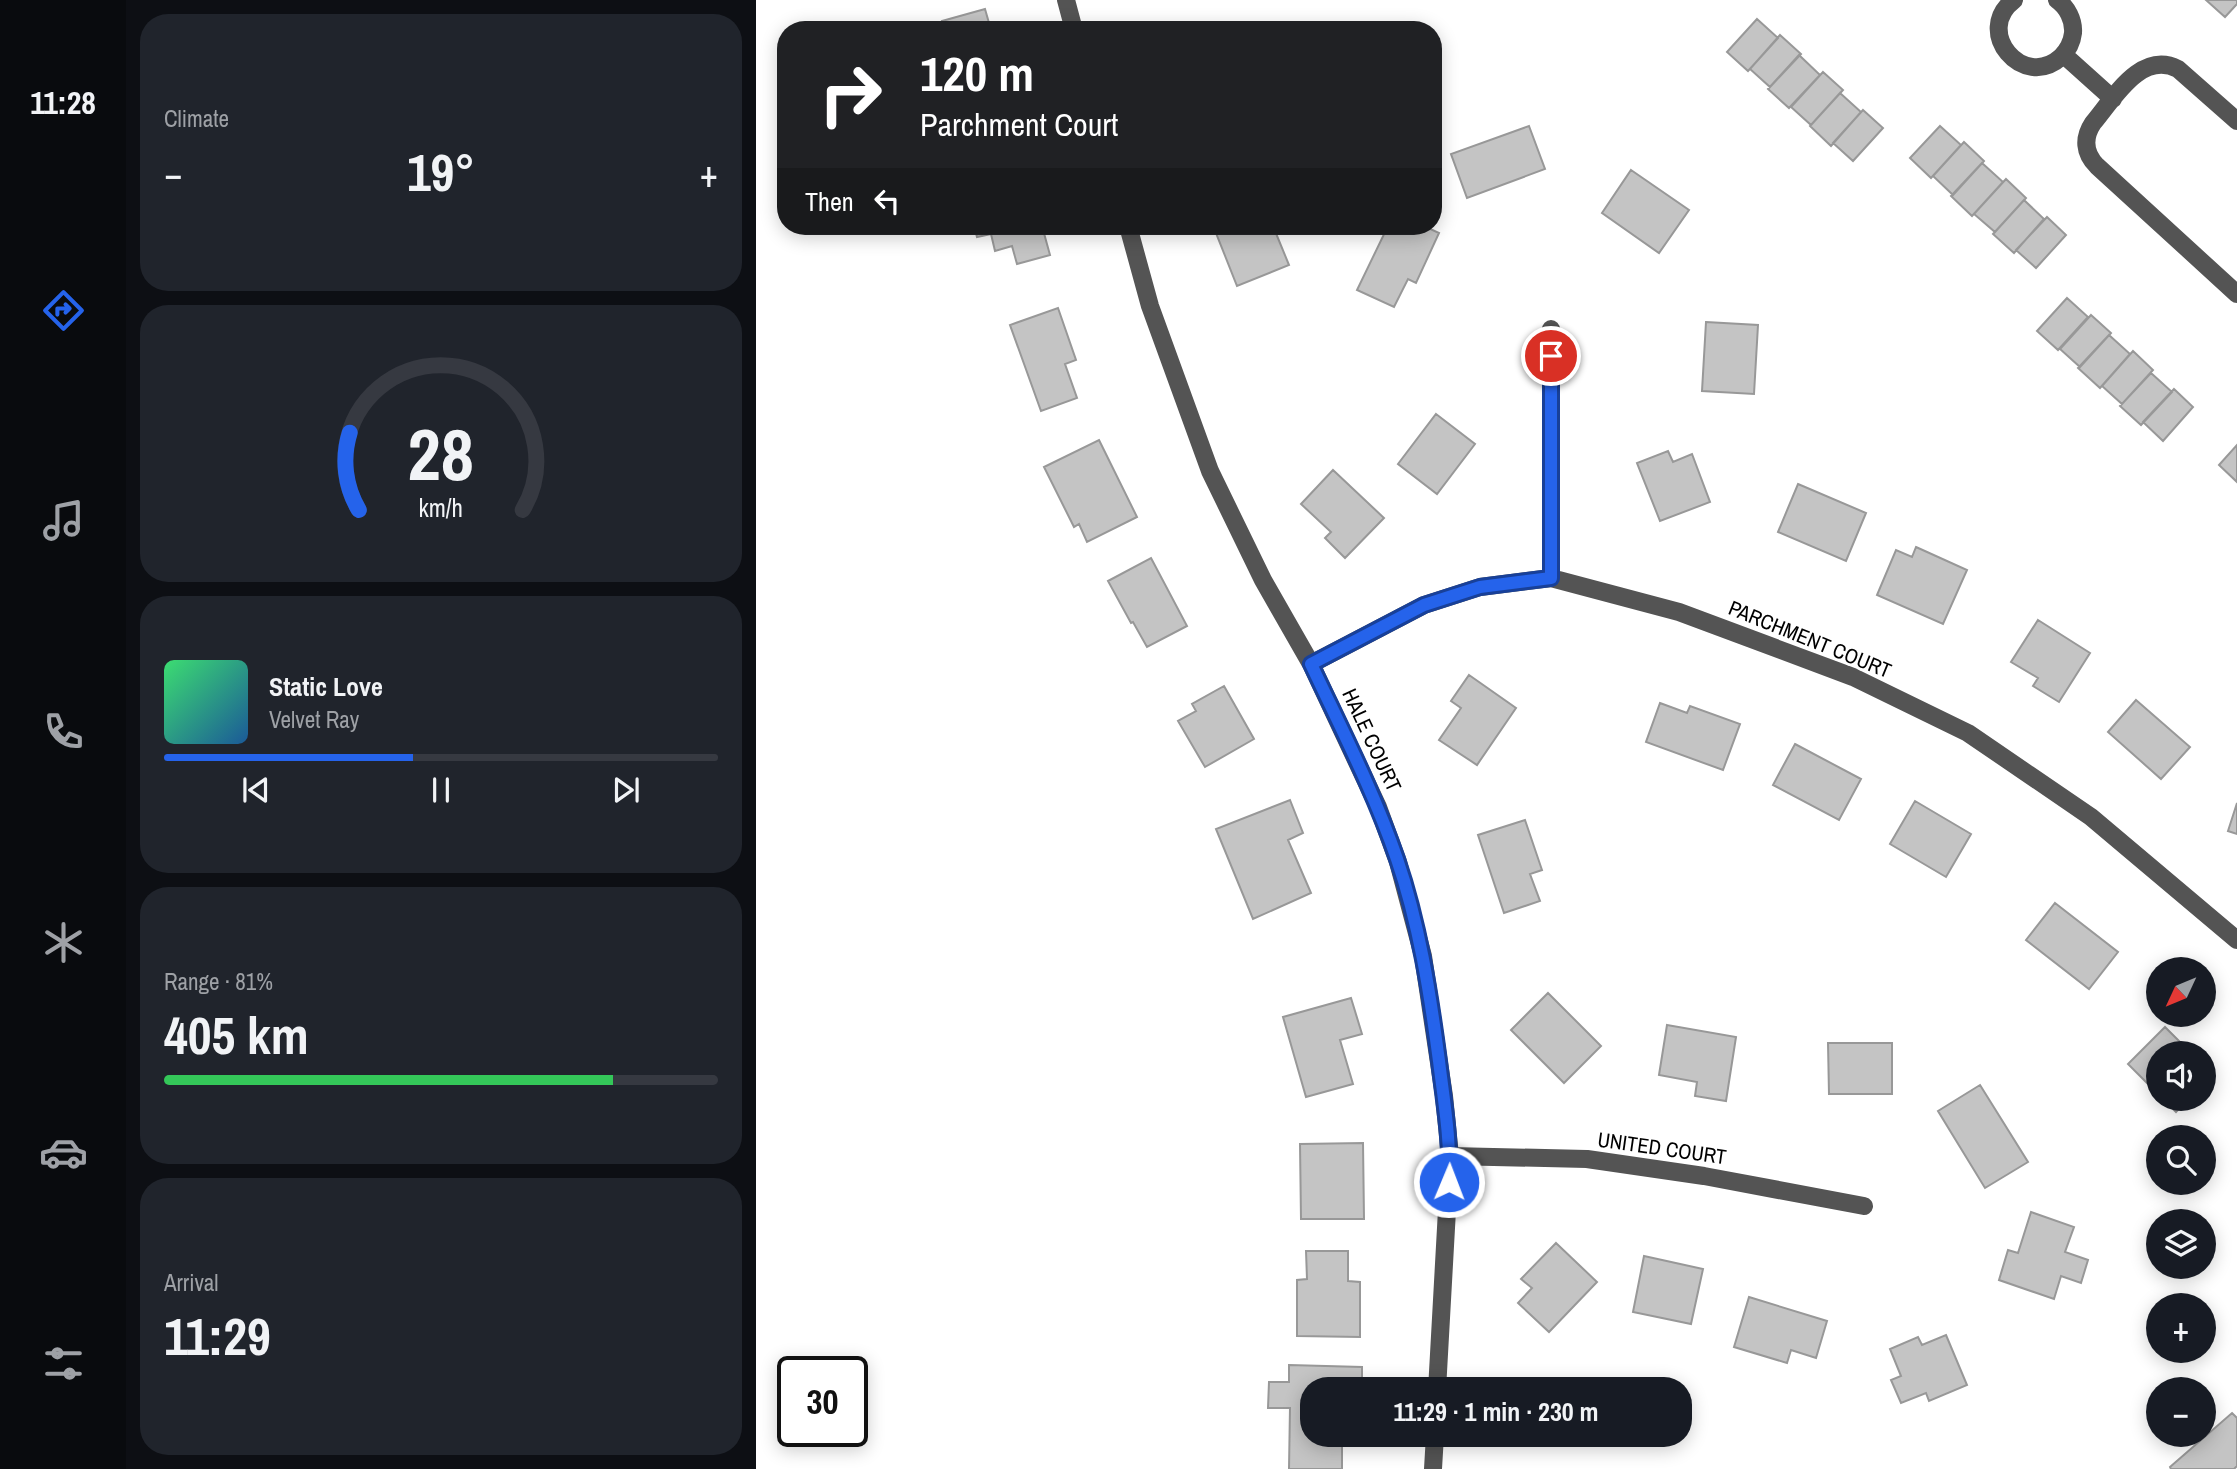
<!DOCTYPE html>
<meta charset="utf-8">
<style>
:root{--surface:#171b24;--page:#20242c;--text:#f1f3f6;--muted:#9ea1a6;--line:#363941;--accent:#2563eb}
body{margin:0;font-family:"Archivo Narrow",sans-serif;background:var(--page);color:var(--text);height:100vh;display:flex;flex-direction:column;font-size:26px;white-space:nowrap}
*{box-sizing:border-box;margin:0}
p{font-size:23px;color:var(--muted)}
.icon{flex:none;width:38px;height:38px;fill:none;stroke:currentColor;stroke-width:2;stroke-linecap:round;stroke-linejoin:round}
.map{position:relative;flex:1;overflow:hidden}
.side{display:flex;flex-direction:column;gap:14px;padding:14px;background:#0d0f14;width:630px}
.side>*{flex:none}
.hud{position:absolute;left:21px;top:21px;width:665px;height:214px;border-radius:28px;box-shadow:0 4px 18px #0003;background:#202124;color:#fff;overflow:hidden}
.needle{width:46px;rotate:226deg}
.fabs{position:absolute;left:1390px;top:957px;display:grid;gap:14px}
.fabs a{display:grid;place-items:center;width:70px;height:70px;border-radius:50%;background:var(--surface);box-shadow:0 4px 18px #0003;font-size:35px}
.speed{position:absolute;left:21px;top:1356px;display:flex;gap:14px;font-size:35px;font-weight:700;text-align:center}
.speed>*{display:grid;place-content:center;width:91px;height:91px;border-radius:50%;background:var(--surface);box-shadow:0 4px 18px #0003;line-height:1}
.speed .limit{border:4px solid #111;border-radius:10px;background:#fff;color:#111}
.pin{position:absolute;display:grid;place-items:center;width:60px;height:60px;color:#fff;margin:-30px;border:4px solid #fff;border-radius:50%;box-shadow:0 2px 7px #0007}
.me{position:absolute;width:77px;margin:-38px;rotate:1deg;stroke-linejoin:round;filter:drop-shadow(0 0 5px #0008)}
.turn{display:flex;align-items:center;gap:24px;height:147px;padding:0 28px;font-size:32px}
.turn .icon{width:91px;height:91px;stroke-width:2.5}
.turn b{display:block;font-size:49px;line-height:60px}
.then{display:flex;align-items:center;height:66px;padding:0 28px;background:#0003;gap:14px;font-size:26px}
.big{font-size:52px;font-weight:700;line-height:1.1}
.side .tile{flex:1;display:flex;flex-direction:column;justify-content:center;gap:10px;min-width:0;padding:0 24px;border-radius:28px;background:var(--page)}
.side .dial{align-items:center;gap:0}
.dial svg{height:182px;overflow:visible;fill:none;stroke:var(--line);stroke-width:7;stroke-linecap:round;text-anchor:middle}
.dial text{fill:var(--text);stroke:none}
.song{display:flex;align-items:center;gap:21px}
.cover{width:84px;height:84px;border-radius:10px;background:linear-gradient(135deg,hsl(140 70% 55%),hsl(210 70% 35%))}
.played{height:7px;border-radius:4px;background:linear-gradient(90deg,var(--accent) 45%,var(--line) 45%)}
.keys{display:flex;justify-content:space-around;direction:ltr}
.heat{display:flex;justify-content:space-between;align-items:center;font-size:38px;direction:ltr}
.charge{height:10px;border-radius:5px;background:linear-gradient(90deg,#34c759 81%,var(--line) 0)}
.trip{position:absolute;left:544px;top:1377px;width:392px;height:70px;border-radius:28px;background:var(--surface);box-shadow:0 4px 18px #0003;font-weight:700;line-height:70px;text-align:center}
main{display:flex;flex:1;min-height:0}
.dock{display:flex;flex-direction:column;width:126px;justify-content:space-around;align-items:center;background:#090b0e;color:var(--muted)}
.dock .icon{width:49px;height:49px}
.dock .on{color:var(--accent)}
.dock b{font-size:32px;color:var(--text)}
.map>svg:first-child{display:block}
.building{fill:#c4c4c4;stroke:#989898;stroke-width:2}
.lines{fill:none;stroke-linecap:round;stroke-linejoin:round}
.minor{stroke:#545454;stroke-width:18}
.route-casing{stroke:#184099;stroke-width:18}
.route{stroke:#2563eb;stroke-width:12}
.labels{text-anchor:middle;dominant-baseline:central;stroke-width:5;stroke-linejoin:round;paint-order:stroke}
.street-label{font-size:21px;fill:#000;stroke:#fff}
</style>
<main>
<nav class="dock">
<b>11:28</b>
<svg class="icon on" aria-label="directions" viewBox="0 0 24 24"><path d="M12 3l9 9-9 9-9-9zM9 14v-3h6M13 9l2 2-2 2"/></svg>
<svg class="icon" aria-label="music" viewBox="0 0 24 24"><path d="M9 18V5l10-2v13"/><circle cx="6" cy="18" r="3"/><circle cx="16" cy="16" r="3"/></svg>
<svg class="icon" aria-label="phone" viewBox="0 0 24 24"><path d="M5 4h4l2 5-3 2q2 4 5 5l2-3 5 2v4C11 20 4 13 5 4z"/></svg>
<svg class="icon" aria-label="climate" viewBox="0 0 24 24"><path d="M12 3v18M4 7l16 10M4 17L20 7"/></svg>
<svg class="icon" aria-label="car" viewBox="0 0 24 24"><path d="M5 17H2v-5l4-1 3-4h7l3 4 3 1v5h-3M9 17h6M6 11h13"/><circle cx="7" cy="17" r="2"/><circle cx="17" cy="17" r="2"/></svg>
<svg class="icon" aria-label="filters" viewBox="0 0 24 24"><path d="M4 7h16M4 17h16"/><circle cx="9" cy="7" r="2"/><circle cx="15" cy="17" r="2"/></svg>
</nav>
<section class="side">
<div class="tile"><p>Climate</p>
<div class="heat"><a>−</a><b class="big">19°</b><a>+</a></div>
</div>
<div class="tile dial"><svg viewBox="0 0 100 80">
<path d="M14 69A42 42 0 1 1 86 69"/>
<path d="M14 69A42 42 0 0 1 10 35" stroke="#2563eb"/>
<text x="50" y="56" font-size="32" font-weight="700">28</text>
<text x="50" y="72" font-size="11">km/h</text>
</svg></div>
<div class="tile">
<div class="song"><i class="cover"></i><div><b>Static Love</b><p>Velvet Ray</p></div></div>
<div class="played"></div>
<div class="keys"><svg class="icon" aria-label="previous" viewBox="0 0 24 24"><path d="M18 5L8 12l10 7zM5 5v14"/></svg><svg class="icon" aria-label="pause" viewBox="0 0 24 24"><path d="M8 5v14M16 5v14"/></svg><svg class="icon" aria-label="next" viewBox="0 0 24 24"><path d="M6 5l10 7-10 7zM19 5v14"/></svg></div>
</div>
<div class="tile"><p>Range · 81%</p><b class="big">405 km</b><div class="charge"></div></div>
<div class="tile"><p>Arrival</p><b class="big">11:29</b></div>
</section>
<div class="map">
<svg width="1481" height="1469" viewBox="0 0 1481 1469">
<rect width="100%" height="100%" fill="#fff"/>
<!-- building -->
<path class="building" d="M 1450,0 L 1481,0 L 1481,4 L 1469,17 Z
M 229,9 L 235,30 L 188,30 L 186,21 Z
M 1001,19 L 1022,38 L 992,71 L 971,52 Z
M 1024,35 L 1045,54 L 1014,87 L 994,69 Z
M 1043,55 L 1064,75 L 1033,108 L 1012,89 Z
M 1067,72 L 1087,90 L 1055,125 L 1035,107 Z
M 1084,93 L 1105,112 L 1075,146 L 1054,126 Z
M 1107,110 L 1127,128 L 1097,161 L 1077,143 Z
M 773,126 L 789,169 L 711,198 L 695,154 Z
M 1184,126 L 1205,145 L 1175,178 L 1154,158 Z
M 1208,142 L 1228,161 L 1197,195 L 1177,176 Z
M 1226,163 L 1247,182 L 1216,216 L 1195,196 Z
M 875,170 L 933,210 L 903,253 L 846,213 Z
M 1250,179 L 1270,198 L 1239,232 L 1218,214 Z
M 1268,200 L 1288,219 L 1258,253 L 1237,234 Z
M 1291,217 L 1310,235 L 1280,268 L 1260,250 Z
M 218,226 L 286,226 L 294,255 L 261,264 L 256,246 L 239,251 L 235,234 L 221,237 Z
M 477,226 L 517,226 L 533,265 L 481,286 L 460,233 Z
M 632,226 L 668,226 L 683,233 L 660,283 L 652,279 L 638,307 L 601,290 Z
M 1311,298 L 1332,317 L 1302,350 L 1281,331 Z
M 302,308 L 320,360 L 309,364 L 321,398 L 285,411 L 254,325 Z
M 1335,315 L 1355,333 L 1324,367 L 1304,349 Z
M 950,322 L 1002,325 L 998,394 L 946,391 Z
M 1353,335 L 1374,354 L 1344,388 L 1322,368 Z
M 1377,351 L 1397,370 L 1366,404 L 1346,386 Z
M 1395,373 L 1416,392 L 1385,425 L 1364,406 Z
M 1418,389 L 1437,407 L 1407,441 L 1387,422 Z
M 680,414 L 719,444 L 681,494 L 642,464 Z
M 343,440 L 381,517 L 331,542 L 323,524 L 318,527 L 288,467 Z
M 1481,445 L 1481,482 L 1463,465 Z
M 912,451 L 917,462 L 936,454 L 954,502 L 904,521 L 881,463 Z
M 577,470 L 628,518 L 589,558 L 569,538 L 575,532 L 545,504 Z
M 1042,484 L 1110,513 L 1090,561 L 1022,532 Z
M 1160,547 L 1211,570 L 1187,624 L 1121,595 L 1140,550 L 1156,557 Z
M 395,558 L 431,626 L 391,647 L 377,622 L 375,623 L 352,581 Z
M 1282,620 L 1334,653 L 1303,702 L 1277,686 L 1282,678 L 1255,662 Z
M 713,675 L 760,708 L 721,765 L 683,740 L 705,708 L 695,701 Z
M 468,686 L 498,739 L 449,767 L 422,721 L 440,711 L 436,704 Z
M 1380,700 L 1434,747 L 1405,779 L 1352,732 Z
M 904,703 L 931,713 L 934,706 L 984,724 L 967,770 L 890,742 Z
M 1039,744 L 1105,779 L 1083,820 L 1017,785 Z
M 534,800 L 547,833 L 532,840 L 555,893 L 497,919 L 460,829 Z
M 1159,801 L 1215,834 L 1190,877 L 1134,844 Z
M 1481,803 L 1481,834 L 1472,831 Z
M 769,820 L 786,870 L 774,874 L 784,901 L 748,913 L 722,835 Z
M 1299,903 L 1362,952 L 1333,989 L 1270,940 Z
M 792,993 L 845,1046 L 808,1083 L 755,1030 Z
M 595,998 L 606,1034 L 584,1040 L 597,1084 L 550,1097 L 527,1017 Z
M 911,1025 L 980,1037 L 970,1101 L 939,1096 L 941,1082 L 903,1075 Z
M 1409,1027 L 1428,1046 L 1422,1051 L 1425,1054 L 1402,1054 L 1402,1094 L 1372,1064 Z
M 1072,1043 L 1136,1043 L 1136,1094 L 1073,1094 Z
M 1224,1085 L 1272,1162 L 1229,1188 L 1182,1111 Z
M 1407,1099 L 1432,1099 L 1420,1112 Z
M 607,1143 L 608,1219 L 545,1219 L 544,1144 Z
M 1275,1212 L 1318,1227 L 1309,1252 L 1332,1260 L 1325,1283 L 1305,1276 L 1298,1299 L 1243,1280 L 1252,1250 L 1262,1253 Z
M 800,1243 L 841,1282 L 793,1332 L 762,1303 L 776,1288 L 765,1279 Z
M 550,1251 L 592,1251 L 592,1281 L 604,1282 L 604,1337 L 541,1336 L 541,1280 L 551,1279 Z
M 888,1256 L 947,1269 L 935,1324 L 877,1312 Z
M 993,1297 L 1071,1321 L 1060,1358 L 1035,1350 L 1031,1363 L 978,1347 Z
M 1190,1335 L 1211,1385 L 1173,1401 L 1170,1393 L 1145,1403 L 1135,1380 L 1145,1376 L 1134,1349 L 1162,1337 L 1166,1345 Z
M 533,1365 L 606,1367 L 606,1390 L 556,1390 L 556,1435 L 586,1435 L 586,1469 L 533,1469 L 534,1408 L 512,1408 L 513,1382 L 533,1382 Z
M 1476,1413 L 1481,1418 L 1481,1466 L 1478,1469 L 1415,1469 L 1414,1467 Z"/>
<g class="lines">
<!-- minor -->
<path class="minor" d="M 310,0 L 318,30
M 1258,0 C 1217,31 1267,91 1305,57 C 1311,51 1316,42 1317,33 C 1318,20 1311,7 1301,0
M 1308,55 L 1357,99
M 1481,121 L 1422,69 C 1385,50 1358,98 1337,123 C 1327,138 1328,153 1341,166 L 1481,294
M 372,226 L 394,306 L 454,471 L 507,580 L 555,664 L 622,807 L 642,862 L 667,956 L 688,1096 L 694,1156 L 681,1390
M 795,578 L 795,329
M 555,664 L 668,605 L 724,587 L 795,578 L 923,612 L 1097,677 L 1212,733 L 1335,817 L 1481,940
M 694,1156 L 831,1159 L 948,1176 L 1108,1206
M 677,1469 L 679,1435"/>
</g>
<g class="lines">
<defs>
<path id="route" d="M 693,1182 C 695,1141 688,1102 683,1061 C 674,993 663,923 641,859 C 618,792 585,728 555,664 L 668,605 L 724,587 L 795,578 L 795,356"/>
</defs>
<!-- route casing -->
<use href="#route" class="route-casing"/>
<!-- route -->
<use href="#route" class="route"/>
</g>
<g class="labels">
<!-- street labels -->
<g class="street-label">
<text transform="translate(1054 639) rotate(22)">PARCHMENT COURT</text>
<text transform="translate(616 740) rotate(65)">HALE COURT</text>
<text transform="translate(906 1148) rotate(8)">UNITED COURT</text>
</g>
</g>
</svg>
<div class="fabs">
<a><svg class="needle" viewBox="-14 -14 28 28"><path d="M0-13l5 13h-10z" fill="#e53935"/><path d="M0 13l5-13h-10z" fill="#9ea1a6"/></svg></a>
<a><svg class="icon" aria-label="sound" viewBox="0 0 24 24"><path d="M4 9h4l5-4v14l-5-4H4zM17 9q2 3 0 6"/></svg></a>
<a><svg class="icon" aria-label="search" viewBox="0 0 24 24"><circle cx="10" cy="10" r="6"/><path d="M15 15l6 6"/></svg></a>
<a><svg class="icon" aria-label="layers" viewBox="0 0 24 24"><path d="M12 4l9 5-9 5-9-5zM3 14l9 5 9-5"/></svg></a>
<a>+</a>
<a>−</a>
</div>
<div class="speed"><div class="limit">30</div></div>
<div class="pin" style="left:795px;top:356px;background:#d93025"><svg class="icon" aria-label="arrive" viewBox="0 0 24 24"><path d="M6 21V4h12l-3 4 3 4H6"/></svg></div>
<svg class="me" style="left:693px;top:1182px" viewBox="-20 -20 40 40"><circle r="17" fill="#2563eb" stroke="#fff" stroke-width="3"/><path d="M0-11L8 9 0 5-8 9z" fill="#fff"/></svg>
<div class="trip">11:29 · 1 min · 230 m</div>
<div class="hud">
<div class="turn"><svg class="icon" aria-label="right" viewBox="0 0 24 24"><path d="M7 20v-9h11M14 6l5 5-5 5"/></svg><div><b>120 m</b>Parchment Court</div></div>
<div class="then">Then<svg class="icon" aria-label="left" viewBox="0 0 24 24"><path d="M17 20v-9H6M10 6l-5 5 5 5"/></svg></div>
</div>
</div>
</main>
